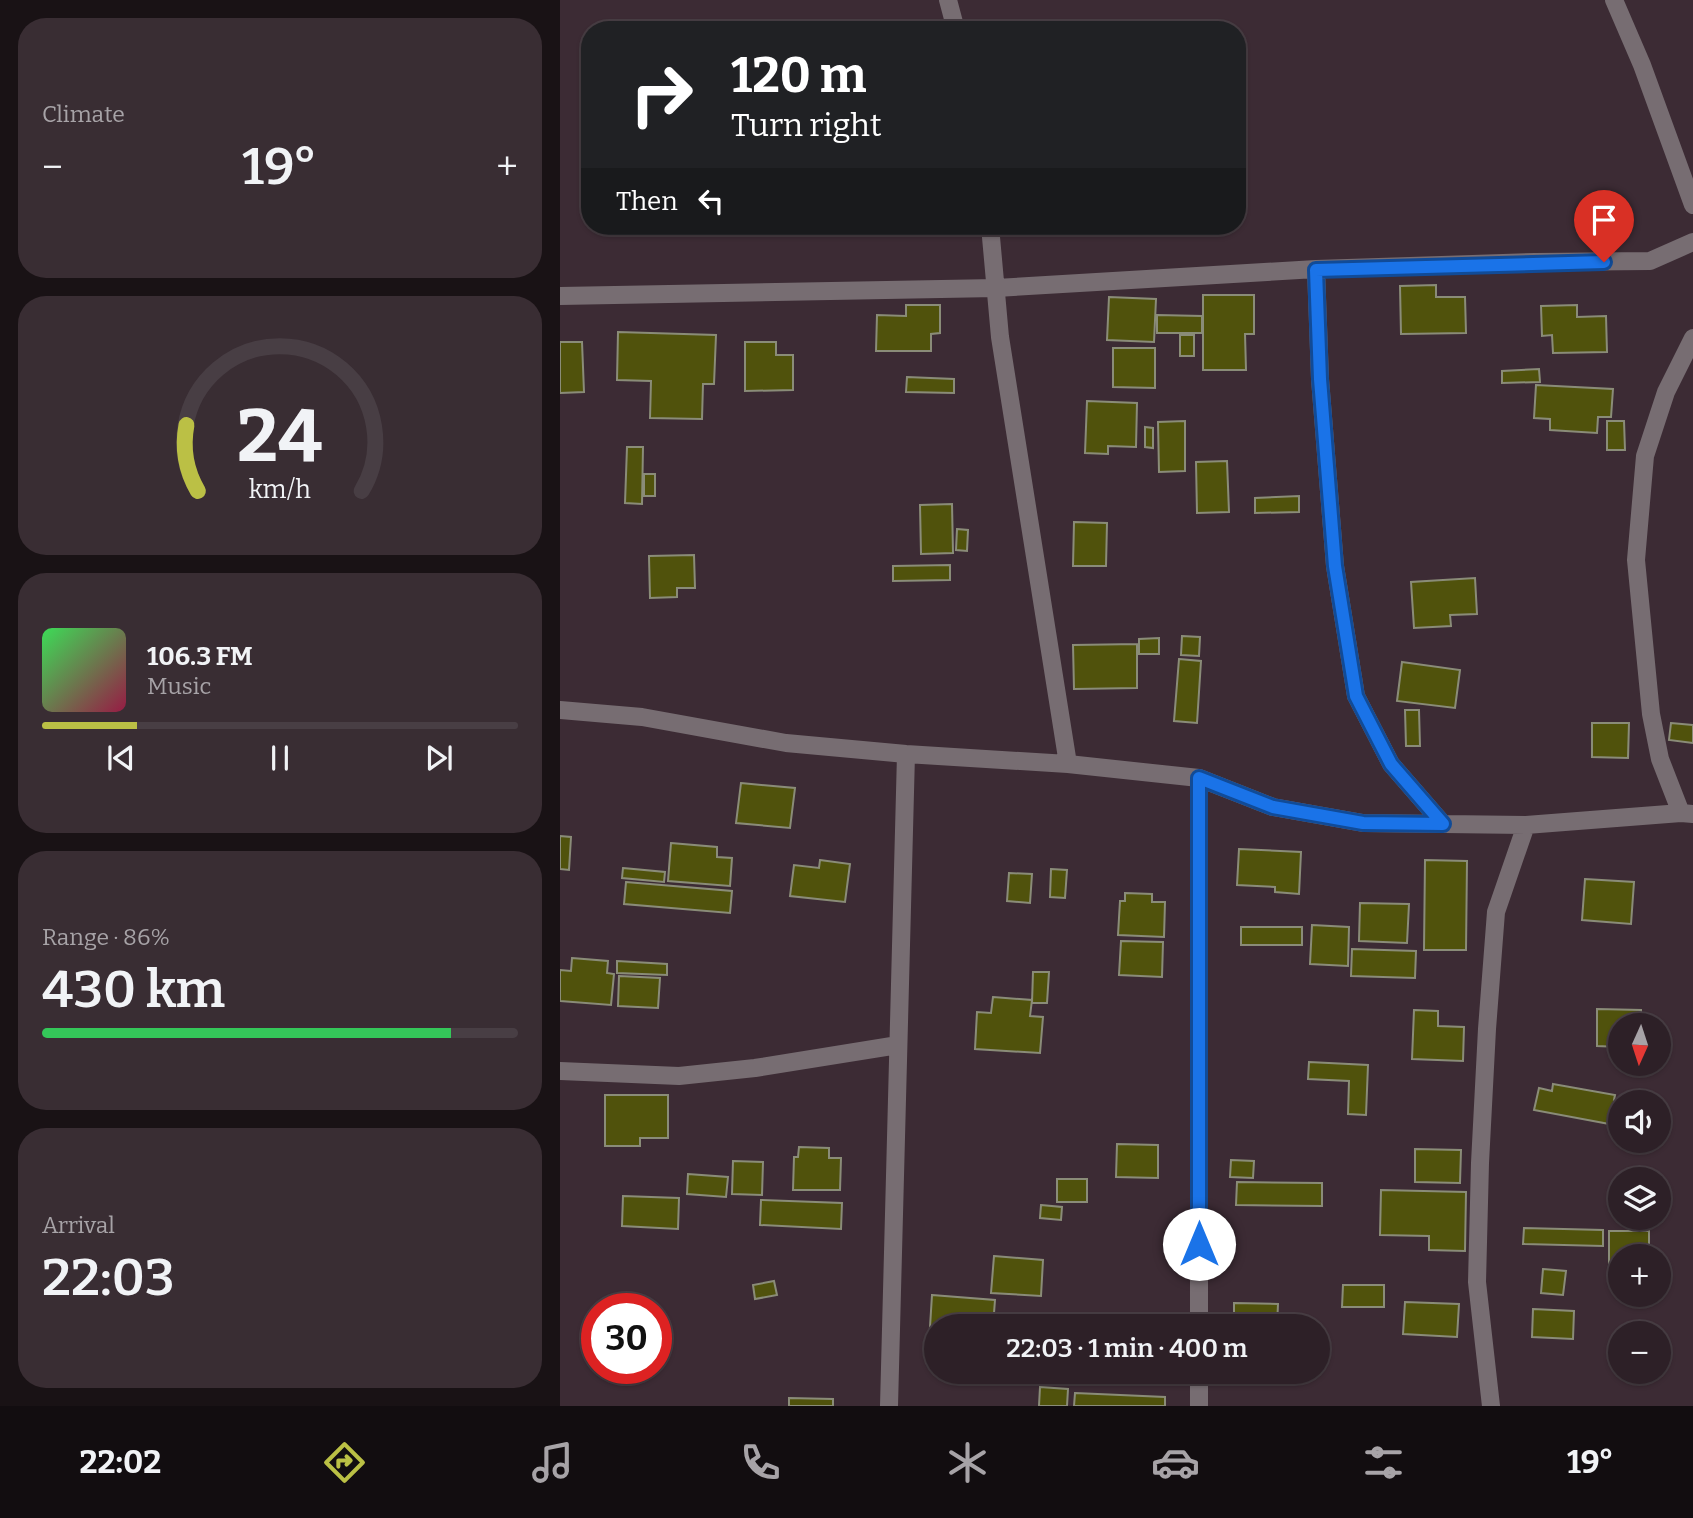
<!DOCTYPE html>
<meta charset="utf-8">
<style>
:root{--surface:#2d2027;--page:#392d33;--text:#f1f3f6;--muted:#a7a3a7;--line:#483e44;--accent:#bbc045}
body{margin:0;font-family:Bitter,serif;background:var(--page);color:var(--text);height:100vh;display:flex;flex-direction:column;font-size:26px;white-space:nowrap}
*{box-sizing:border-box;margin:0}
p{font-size:23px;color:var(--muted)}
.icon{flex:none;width:38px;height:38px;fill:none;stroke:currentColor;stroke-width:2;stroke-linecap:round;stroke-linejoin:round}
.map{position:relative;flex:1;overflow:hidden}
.details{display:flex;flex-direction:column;gap:18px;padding:18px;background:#191215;width:560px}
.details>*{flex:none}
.guide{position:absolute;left:21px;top:21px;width:665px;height:214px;border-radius:28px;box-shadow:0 2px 5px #0004,0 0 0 2px var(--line);background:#202124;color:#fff;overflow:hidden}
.needle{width:46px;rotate:183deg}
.controls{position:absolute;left:1048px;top:1013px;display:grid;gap:14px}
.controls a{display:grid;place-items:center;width:63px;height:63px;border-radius:50%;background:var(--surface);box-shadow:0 2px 5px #0004,0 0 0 2px var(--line);font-size:35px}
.speed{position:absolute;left:21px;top:1293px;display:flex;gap:14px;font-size:35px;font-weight:700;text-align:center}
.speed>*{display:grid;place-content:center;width:91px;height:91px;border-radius:50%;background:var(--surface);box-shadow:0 2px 5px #0004,0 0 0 2px var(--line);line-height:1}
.speed .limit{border:10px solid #d22;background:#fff;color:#111}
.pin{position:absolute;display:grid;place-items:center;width:60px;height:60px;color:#fff;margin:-72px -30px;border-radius:50% 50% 50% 0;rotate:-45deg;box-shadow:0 0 7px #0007}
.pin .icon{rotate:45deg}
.me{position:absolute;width:77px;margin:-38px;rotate:0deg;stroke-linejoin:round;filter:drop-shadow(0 0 5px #0008)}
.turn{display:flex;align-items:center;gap:24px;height:147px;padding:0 35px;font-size:32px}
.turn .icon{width:91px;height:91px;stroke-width:2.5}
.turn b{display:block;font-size:49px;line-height:60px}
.then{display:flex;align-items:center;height:66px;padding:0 35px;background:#0003;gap:14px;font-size:26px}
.big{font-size:52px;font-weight:600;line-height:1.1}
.details .card{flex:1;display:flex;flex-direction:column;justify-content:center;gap:10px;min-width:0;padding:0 24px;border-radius:28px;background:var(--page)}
.details .dial{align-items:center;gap:0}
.dial svg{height:182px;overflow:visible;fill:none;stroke:var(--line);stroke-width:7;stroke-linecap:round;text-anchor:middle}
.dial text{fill:var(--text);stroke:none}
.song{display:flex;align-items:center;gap:21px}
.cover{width:84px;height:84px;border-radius:10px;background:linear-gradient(135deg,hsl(130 70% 55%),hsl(340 70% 35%))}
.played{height:7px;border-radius:4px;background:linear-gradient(90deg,var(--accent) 20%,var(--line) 20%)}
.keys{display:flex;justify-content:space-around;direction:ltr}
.heat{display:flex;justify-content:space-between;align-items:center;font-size:38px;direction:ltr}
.charge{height:10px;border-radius:5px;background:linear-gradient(90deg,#34c759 86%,var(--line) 0)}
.trip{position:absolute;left:364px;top:1314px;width:406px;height:70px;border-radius:35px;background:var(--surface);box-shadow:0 2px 5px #0004,0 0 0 2px var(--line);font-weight:600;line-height:70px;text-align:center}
.menu{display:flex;height:112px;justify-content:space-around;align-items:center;background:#120d10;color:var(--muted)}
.menu .icon{width:49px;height:49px}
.menu .active{color:var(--accent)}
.menu b{font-size:32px;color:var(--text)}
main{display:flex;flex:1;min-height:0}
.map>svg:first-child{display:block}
.building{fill:#50520c;stroke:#8a8c78;stroke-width:2}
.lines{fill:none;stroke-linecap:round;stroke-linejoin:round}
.minor{stroke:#776d72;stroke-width:18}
.route-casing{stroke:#114b97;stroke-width:18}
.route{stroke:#1a73e8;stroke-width:12}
</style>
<main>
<section class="details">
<div class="card"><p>Climate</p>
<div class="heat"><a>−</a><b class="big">19°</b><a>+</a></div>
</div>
<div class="card dial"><svg viewBox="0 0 100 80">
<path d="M14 69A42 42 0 1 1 86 69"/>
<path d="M14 69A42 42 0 0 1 9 40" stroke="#bbc045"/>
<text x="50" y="56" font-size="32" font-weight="700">24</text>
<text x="50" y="72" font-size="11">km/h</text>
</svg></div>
<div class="card">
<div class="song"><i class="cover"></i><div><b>106.3 FM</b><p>Music</p></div></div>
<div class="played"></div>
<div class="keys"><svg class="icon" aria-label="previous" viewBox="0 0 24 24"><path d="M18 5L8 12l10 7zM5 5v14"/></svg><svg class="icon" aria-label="pause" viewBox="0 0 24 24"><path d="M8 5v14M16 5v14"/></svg><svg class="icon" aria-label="next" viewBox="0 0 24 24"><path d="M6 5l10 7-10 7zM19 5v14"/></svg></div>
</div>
<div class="card"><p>Range · 86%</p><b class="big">430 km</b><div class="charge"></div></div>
<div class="card"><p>Arrival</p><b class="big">22:03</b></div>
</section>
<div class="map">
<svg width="1133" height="1406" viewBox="0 0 1133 1406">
<rect width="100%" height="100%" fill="#3c2b34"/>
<!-- building -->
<path class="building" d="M 876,285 L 876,297 L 905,297 L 906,333 L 841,334 L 840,286 Z
M 643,295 L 694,295 L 694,334 L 685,334 L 686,370 L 643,370 Z
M 549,297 L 596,299 L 594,342 L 547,340 Z
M 346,305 L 380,305 L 380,333 L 371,334 L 371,351 L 316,351 L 317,315 L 346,316 Z
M 1017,305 L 1017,317 L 1046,316 L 1047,352 L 993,353 L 992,335 L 982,336 L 981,306 Z
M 597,315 L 642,316 L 642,333 L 597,333 Z
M 58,332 L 156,335 L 154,384 L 143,384 L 142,419 L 90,418 L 91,381 L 57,380 Z
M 620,335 L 634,335 L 634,356 L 620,356 Z
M 0,342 L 22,342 L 24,392 L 0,393 Z
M 185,342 L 216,342 L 216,355 L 233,355 L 233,390 L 185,391 Z
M 553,348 L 595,348 L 595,388 L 553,387 Z
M 979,369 L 980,382 L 942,383 L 942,371 Z
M 347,377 L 394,379 L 394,393 L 346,392 Z
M 976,385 L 1053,389 L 1051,417 L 1038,417 L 1037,433 L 990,430 L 990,419 L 974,418 Z
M 527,401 L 577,403 L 576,447 L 548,446 L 548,454 L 525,453 Z
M 625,421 L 625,471 L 599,472 L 598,422 Z
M 1047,421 L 1064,421 L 1065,450 L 1047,450 Z
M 585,427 L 593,428 L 593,448 L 585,447 Z
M 67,447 L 83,447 L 82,504 L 65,503 Z
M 667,461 L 669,512 L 637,513 L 636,462 Z
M 84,474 L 95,474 L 95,496 L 84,496 Z
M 739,496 L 739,512 L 695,513 L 695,498 Z
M 392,504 L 393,553 L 361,554 L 360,505 Z
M 514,522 L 547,523 L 546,566 L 513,566 Z
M 397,529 L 408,530 L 407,551 L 396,550 Z
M 134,555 L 135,588 L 117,588 L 117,597 L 90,598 L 89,556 Z
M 390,565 L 390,580 L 333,581 L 333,566 Z
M 915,578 L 917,614 L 890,615 L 891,626 L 854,628 L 851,582 Z
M 622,636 L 640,637 L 639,656 L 621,655 Z
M 599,638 L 599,654 L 579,654 L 579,639 Z
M 577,644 L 577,688 L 514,689 L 513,645 Z
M 619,659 L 641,661 L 637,723 L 614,721 Z
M 842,662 L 900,670 L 895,708 L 837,701 Z
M 845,710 L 859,710 L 860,746 L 846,746 Z
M 1032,723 L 1069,723 L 1068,758 L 1032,757 Z
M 1111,723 L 1133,725 L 1133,743 L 1109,740 Z
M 181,783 L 235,788 L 230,828 L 176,823 Z
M 0,836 L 11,837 L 9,870 L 0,869 Z
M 111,843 L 157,847 L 157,857 L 172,858 L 170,886 L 108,881 Z
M 679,849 L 741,852 L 739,894 L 715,892 L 715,887 L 677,885 Z
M 260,860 L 290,864 L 285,902 L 230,896 L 234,865 L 259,868 Z
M 865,860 L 907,861 L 906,950 L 864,950 Z
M 63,868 L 105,872 L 104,882 L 62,878 Z
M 491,869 L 507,870 L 505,898 L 490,897 Z
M 449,873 L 472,874 L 470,903 L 447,901 Z
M 1025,879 L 1074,882 L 1071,924 L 1022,920 Z
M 66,882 L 172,891 L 170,913 L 64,904 Z
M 565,893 L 592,894 L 592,902 L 605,902 L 604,937 L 558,935 L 560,901 L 565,901 Z
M 800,903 L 849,904 L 847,943 L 799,941 Z
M 752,925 L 789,927 L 788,966 L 750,964 Z
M 681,927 L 742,927 L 742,945 L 681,945 Z
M 561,941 L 603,942 L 602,977 L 559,975 Z
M 792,949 L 856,951 L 855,978 L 791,976 Z
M 12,958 L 48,961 L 47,973 L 54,974 L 51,1005 L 0,1001 L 0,970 L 11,971 Z
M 57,961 L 107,964 L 107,975 L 57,973 Z
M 473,972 L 489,972 L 487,1003 L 472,1003 Z
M 59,976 L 100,978 L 98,1008 L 58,1006 Z
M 433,997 L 472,1000 L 470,1016 L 483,1017 L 480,1053 L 415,1049 L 417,1012 L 431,1013 Z
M 1037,1009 L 1081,1010 L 1081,1026 L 1060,1026 L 1060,1047 L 1037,1046 Z
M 854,1010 L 878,1011 L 878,1026 L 904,1027 L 903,1061 L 852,1059 Z
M 749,1062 L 808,1065 L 806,1115 L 788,1114 L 789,1081 L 748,1079 Z
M 993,1084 L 1055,1095 L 1054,1100 L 1066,1102 L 1060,1102 L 1060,1126 L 974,1110 L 979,1088 L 992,1091 Z
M 45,1095 L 108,1095 L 108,1138 L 80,1138 L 80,1146 L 45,1146 Z
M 557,1144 L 598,1145 L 598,1178 L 556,1177 Z
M 239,1147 L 269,1148 L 269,1158 L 281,1158 L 280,1190 L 233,1190 L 234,1157 L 238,1157 Z
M 855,1149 L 901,1150 L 900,1183 L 855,1182 Z
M 671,1160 L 694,1161 L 693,1178 L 670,1177 Z
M 173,1161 L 203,1162 L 202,1195 L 172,1194 Z
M 128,1174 L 168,1177 L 166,1197 L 127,1194 Z
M 497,1179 L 527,1179 L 527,1202 L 497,1202 Z
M 677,1182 L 762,1183 L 762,1206 L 676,1205 Z
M 821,1190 L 906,1192 L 905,1251 L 869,1250 L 869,1236 L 820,1235 Z
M 63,1196 L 119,1198 L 118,1229 L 62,1226 Z
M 201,1200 L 282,1203 L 281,1229 L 200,1225 Z
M 481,1205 L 502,1207 L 501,1220 L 480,1218 Z
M 964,1228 L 1043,1230 L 1043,1246 L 963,1244 Z
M 1049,1231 L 1089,1231 L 1089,1256 L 1060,1256 L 1060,1265 L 1049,1265 Z
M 434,1256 L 483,1260 L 481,1296 L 431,1293 Z
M 983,1269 L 1006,1271 L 1003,1295 L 981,1293 Z
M 214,1281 L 217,1295 L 195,1299 L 193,1285 Z
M 783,1285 L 824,1285 L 824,1307 L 782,1307 Z
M 372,1295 L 435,1300 L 433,1326 L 370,1327 Z
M 845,1302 L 899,1304 L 897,1337 L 843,1334 Z
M 674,1303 L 718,1304 L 717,1326 L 674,1326 Z
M 973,1309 L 1014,1311 L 1013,1339 L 972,1337 Z
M 480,1387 L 508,1389 L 507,1406 L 479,1406 Z
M 515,1393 L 605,1397 L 605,1406 L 514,1406 Z
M 229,1398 L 273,1399 L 273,1406 L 229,1406 Z"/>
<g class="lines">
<!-- minor -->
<path class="minor" d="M 388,0 L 396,30
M 1054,0 L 1082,65 L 1133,205
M 430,226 L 440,337 L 508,764
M 756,269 L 975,262 L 1090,261 L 1133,242
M 0,296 L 436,288 L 756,269 L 760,379 L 775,566 L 796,696 L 831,764 L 883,824
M 0,710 L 82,717 L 226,743 L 346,754 L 508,764 L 639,778 L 713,807 L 803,823 L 966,825 L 1121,813 L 1133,814
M 1121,813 L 1100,759 L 1091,714 L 1076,560 L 1085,456 L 1106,392 L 1133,338
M 0,1071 L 119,1076 L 195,1068 L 338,1045
M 639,1326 L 639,778
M 329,1406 L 346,754
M 639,1406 L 639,1372
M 931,1406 L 917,1282 L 920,1163 L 927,1029 L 936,912 L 966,825"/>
</g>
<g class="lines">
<defs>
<path id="route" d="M 639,1244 L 639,778 L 713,807 L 803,823 L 883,824 L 831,764 L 796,696 L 775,566 L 760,379 L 756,270 L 1044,262"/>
</defs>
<!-- route casing -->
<use href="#route" class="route-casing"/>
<!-- route -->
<use href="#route" class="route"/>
</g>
</svg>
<div class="controls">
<a><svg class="needle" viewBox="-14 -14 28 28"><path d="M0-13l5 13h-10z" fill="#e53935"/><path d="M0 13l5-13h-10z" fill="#a7a3a7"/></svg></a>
<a><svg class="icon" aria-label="sound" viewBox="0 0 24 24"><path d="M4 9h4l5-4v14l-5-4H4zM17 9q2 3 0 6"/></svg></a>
<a><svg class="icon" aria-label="layers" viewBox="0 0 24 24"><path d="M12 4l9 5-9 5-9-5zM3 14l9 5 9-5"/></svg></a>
<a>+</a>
<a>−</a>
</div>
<div class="speed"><div class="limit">30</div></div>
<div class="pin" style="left:1044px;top:262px;background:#d93025"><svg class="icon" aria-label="arrive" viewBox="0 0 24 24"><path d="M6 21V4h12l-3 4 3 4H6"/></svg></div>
<svg class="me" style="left:639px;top:1244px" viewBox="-20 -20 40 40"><circle r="19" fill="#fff"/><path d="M0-13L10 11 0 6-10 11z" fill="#1a73e8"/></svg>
<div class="trip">22:03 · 1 min · 400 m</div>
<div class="guide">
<div class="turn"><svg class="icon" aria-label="right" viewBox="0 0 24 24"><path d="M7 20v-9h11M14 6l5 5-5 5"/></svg><div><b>120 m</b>Turn right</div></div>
<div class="then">Then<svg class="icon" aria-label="left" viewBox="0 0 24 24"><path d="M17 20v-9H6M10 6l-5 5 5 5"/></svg></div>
</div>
</div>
</main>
<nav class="menu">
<b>22:02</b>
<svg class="icon active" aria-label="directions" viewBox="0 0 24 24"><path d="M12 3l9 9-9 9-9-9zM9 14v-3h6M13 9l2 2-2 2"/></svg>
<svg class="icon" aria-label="music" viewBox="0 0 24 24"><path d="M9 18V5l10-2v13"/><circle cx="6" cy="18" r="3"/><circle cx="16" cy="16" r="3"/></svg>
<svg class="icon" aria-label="phone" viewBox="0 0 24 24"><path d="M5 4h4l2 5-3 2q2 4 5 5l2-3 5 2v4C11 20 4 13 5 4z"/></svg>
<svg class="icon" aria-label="climate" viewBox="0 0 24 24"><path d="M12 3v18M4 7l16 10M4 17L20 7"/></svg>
<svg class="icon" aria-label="car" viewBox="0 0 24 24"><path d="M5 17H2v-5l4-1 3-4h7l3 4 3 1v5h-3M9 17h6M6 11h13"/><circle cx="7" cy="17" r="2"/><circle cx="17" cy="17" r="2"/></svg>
<svg class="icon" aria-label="filters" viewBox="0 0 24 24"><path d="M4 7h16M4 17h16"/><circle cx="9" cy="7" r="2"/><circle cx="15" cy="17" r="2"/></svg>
<b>19°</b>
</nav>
